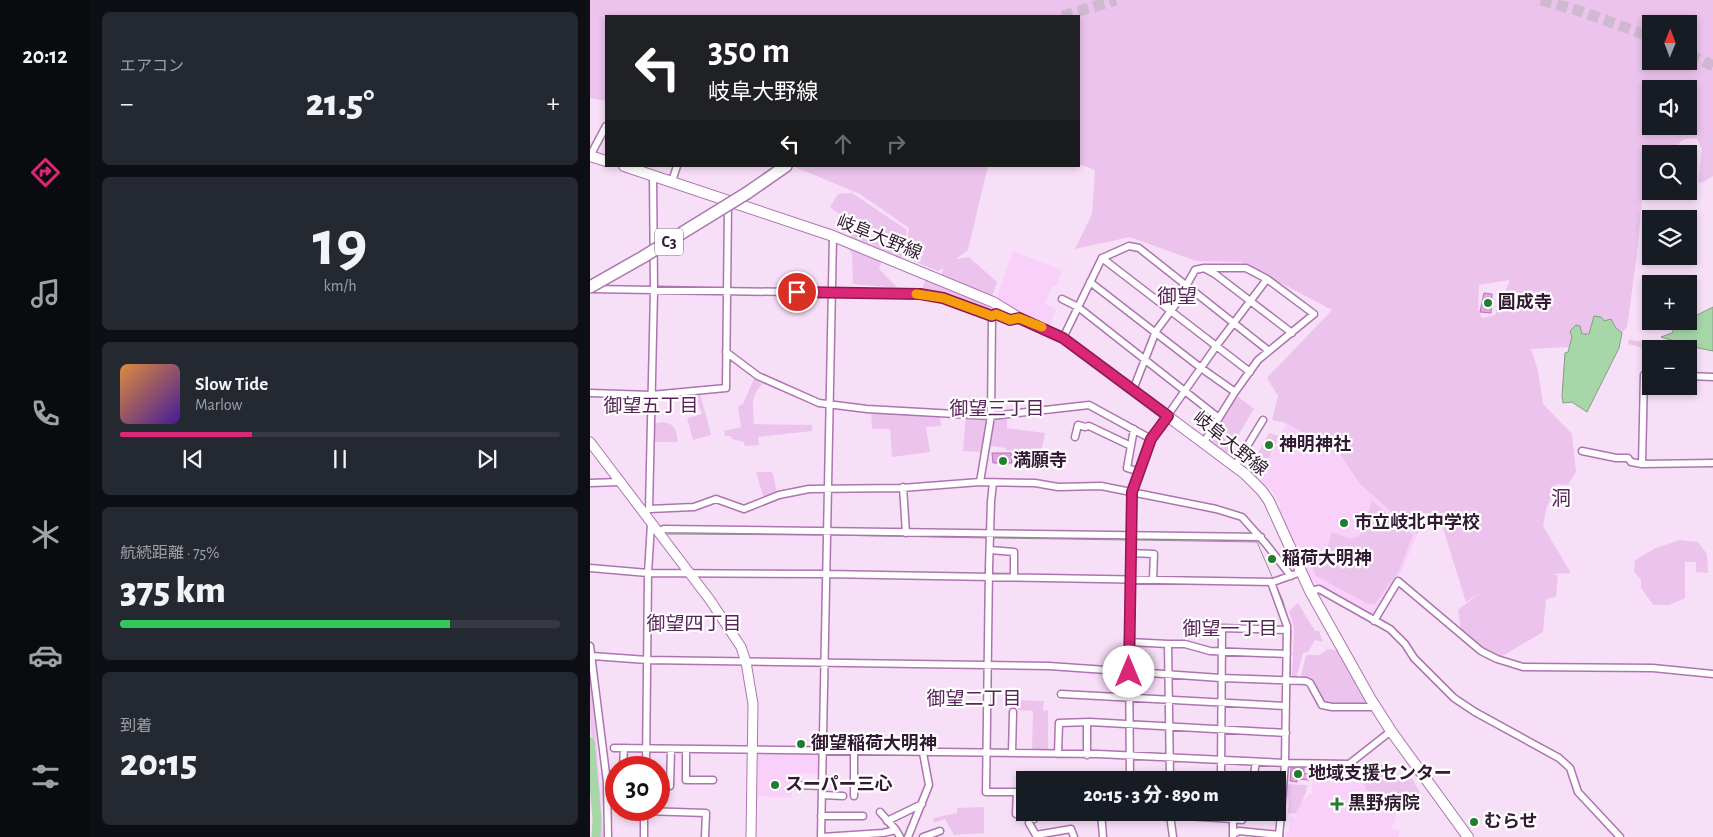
<!DOCTYPE html>
<html lang="ja">
<meta charset="utf-8">
<style>
:root{--surface:#171b24;--page:#242831;--text:#f1f3f6;--muted:#9ea1a6;--line:#363941;--accent:#db2777}
body{margin:0;font-family:"Alegreya Sans","Noto Sans JP",sans-serif;background:var(--page);color:var(--text);height:100vh;display:flex;flex-direction:column;font-size:19px;white-space:nowrap}
*{box-sizing:border-box;margin:0}
p{font-size:16px;color:var(--muted)}
.icon{flex:none;width:28px;height:28px;fill:none;stroke:currentColor;stroke-width:2;stroke-linecap:round;stroke-linejoin:round}
.map{position:relative;flex:1;overflow:hidden}
.panel{display:flex;flex-direction:column;gap:12px;padding:12px;background:#0d0f14;width:500px}
.panel>*{flex:none}
.hud{position:absolute;left:15px;top:15px;width:475px;height:152px;border-radius:0px;box-shadow:0 2px 8px #0003;background:#202124;color:#fff;overflow:hidden}
.needle{width:32px;rotate:1deg}
.buttons{position:absolute;left:1052px;top:15px;display:grid;gap:10px}
.buttons a{display:grid;place-items:center;width:55px;height:55px;border-radius:0px;background:var(--surface);box-shadow:0 2px 8px #0003;font-size:25px}
.speed{position:absolute;left:15px;top:756px;display:flex;gap:10px;font-size:25px;font-weight:700;text-align:center}
.speed>*{display:grid;place-content:center;width:65px;height:65px;border-radius:50%;background:var(--surface);box-shadow:0 2px 8px #0003;line-height:1}
.speed .limit{border:8px solid #d22;background:#fff;color:#111}
.pin{position:absolute;display:grid;place-items:center;width:42px;height:42px;color:#fff;margin:-21px;border:2px solid #fff;border-radius:50%;box-shadow:0 1px 5px #0007}
.me{position:absolute;width:55px;margin:-28px;rotate:0deg;stroke-linejoin:round;filter:drop-shadow(0 0 4px #0008)}
.turn{display:flex;align-items:center;gap:18px;height:105px;padding:0 20px;font-size:22px}
.turn .icon{width:65px;height:65px;stroke-width:2.5}
.turn b{display:block;font-size:35px;line-height:42px}
.lanes{display:flex;align-items:center;height:48px;padding:0 20px;background:#0003;justify-content:center;gap:25px;direction:ltr}
.lanes .off{opacity:.35}
.big{font-size:38px;font-weight:800;line-height:1.1}
.panel .tile{flex:1;display:flex;flex-direction:column;justify-content:center;gap:8px;min-width:0;padding:0 18px;border-radius:8px;background:var(--page)}
.panel .dial{align-items:center;gap:0}
.dial b{font-size:65px;line-height:1}
.song{display:flex;align-items:center;gap:15px}
.cover{width:60px;height:60px;border-radius:8px;background:linear-gradient(135deg,hsl(30 70% 55%),hsl(260 70% 35%))}
.played{height:5px;border-radius:2px;background:linear-gradient(90deg,var(--accent) 30%,var(--line) 30%)}
.keys{display:flex;justify-content:space-around;direction:ltr}
.heat{display:flex;justify-content:space-between;align-items:center;font-size:28px;direction:ltr}
.charge{height:8px;border-radius:4px;background:linear-gradient(90deg,#34c759 75%,var(--line) 0)}
.trip{position:absolute;left:426px;top:771px;width:270px;height:50px;border-radius:0px;background:var(--surface);box-shadow:0 2px 8px #0003;font-weight:800;line-height:50px;text-align:center}
main{display:flex;flex:1;min-height:0}
.menu{display:flex;flex-direction:column;width:90px;justify-content:space-around;align-items:center;background:#090b0e;color:var(--muted)}
.menu .icon{width:35px;height:35px}
.menu .active{color:var(--accent)}
.menu b{font-size:22px;color:var(--text)}
.map>svg:first-child{display:block}
.built{fill:#f9d0fa}
.green{fill:#ecc3ed;fill-rule:evenodd}
.water{fill:#a7d7a9;stroke:#849e85}
.lines{fill:none;stroke-linecap:round;stroke-linejoin:round}
.stream{stroke:#849e85;stroke-width:1}
.river{stroke:#a7d7a9;stroke-width:9}
.building{fill:#e2a5e4;stroke:#b277b4}
.highway-tunnel{stroke:#d0b8d0;stroke-width:11;stroke-dasharray:11 5.5;stroke-linecap:butt}
.street-casing{stroke:#ae74b1;stroke-width:9}
.secondary-casing{stroke:#ae74b1;stroke-width:11}
.primary-casing{stroke:#ae74b1;stroke-width:12}
.highway-casing{stroke:#ae74b1;stroke-width:14}
.street{stroke:#fff;stroke-width:6}
.secondary{stroke:#fff;stroke-width:9}
.primary{stroke:#fff;stroke-width:10}
.highway{stroke:#fff;stroke-width:11}
.highway-bridge-casing{stroke:#ae74b1;stroke-width:14;stroke-linecap:butt}
.highway-bridge{stroke:#fff;stroke-width:11}
.route-casing{stroke:#8e194d;stroke-width:12}
.route{stroke:#db2777;stroke-width:9}
.slow{stroke:#f59e0b;stroke-width:9}
.poi-dot{fill:#217e2f;stroke:#fff;stroke-width:2}
.labels{text-anchor:middle;dominant-baseline:central;stroke-width:4.5;stroke-linejoin:round;paint-order:stroke}
.shield{fill:#fff;stroke:#6f5f70;stroke-width:1}
.shield-label{font-size:16px;font-weight:bold;fill:#311a32}
.street-label{font-size:18px;fill:#311a32;stroke:#fff}
.poi-label{font-size:18px;font-weight:bold;fill:#311a32;stroke:#fff;text-anchor:start}
.neighbourhood-label{font-size:19px;fill:#59245c;stroke:#fff}
.quarter-label{font-size:20px;fill:#59245c;stroke:#fff}
</style>
<main>
<nav class="menu">
<b>20:12</b>
<svg class="icon active" aria-label="directions" viewBox="0 0 24 24"><path d="M12 3l9 9-9 9-9-9zM9 14v-3h6M13 9l2 2-2 2"/></svg>
<svg class="icon" aria-label="music" viewBox="0 0 24 24"><path d="M9 18V5l10-2v13"/><circle cx="6" cy="18" r="3"/><circle cx="16" cy="16" r="3"/></svg>
<svg class="icon" aria-label="phone" viewBox="0 0 24 24"><path d="M5 4h4l2 5-3 2q2 4 5 5l2-3 5 2v4C11 20 4 13 5 4z"/></svg>
<svg class="icon" aria-label="climate" viewBox="0 0 24 24"><path d="M12 3v18M4 7l16 10M4 17L20 7"/></svg>
<svg class="icon" aria-label="car" viewBox="0 0 24 24"><path d="M5 17H2v-5l4-1 3-4h7l3 4 3 1v5h-3M9 17h6M6 11h13"/><circle cx="7" cy="17" r="2"/><circle cx="17" cy="17" r="2"/></svg>
<svg class="icon" aria-label="filters" viewBox="0 0 24 24"><path d="M4 7h16M4 17h16"/><circle cx="9" cy="7" r="2"/><circle cx="15" cy="17" r="2"/></svg>
</nav>
<section class="panel">
<div class="tile"><p>エアコン</p>
<div class="heat"><a>−</a><b class="big">21.5°</b><a>+</a></div>
</div>
<div class="tile dial"><b>19</b><p>km/h</p></div>
<div class="tile">
<div class="song"><i class="cover"></i><div><b>Slow Tide</b><p>Marlow</p></div></div>
<div class="played"></div>
<div class="keys"><svg class="icon" aria-label="previous" viewBox="0 0 24 24"><path d="M18 5L8 12l10 7zM5 5v14"/></svg><svg class="icon" aria-label="pause" viewBox="0 0 24 24"><path d="M8 5v14M16 5v14"/></svg><svg class="icon" aria-label="next" viewBox="0 0 24 24"><path d="M6 5l10 7-10 7zM19 5v14"/></svg></div>
</div>
<div class="tile"><p>航続距離 · 75%</p><b class="big">375 km</b><div class="charge"></div></div>
<div class="tile"><p>到着</p><b class="big">20:15</b></div>
</section>
<div class="map">
<svg width="1123" height="837" viewBox="0 0 1123 837">
<rect width="100%" height="100%" fill="#f8dff8"/>
<!-- built -->
<path class="built" d="M 423,251 L 472,270 L 467,285 L 462,287 L 455,304 L 466,309 L 459,328 L 405,302 Z
M 696,423 L 749,453 L 769,483 L 827,535 L 812,570 L 784,615 L 723,582 L 689,511 L 690,505 L 683,492 L 670,481 Z
M 170,753 L 229,754 L 231,756 L 231,774 L 203,773 L 202,798 L 167,796 L 168,756 Z
M 723,766 L 762,766 L 773,782 L 786,810 L 790,812 L 809,809 L 802,828 L 810,832 L 808,837 L 696,837 L 696,831 L 699,831 L 700,817 L 705,817 L 712,800 L 722,793 Z"/>
<!-- green -->
<path class="green" d="M 0,0 L 1123,0 L 1123,176 L 1112,183 L 1108,182 L 1112,149 L 1107,139 C 1095,136 1087,142 1083,154 L 1061,154 L 1061,186 L 1052,200 L 1047,254 L 1037,327 L 1032,333 L 1026,328 L 1024,322 L 999,334 L 982,337 L 979,347 L 941,349 L 948,371 L 953,404 L 982,434 L 986,472 L 978,485 L 966,484 L 956,510 L 953,526 L 981,573 L 961,574 L 968,575 L 966,597 L 956,599 L 953,632 L 909,658 L 899,654 L 872,636 L 868,610 L 890,593 L 876,602 L 850,519 L 833,518 L 827,535 L 769,483 L 749,453 L 696,423 L 682,420 L 688,396 L 677,378 L 742,310 L 652,262 L 606,261 L 540,237 L 485,249 L 502,214 L 505,170 L 489,164 L 489,16 L 16,16 L 16,101 L 0,98 ZM 1061,24 L 1099,24 L 1099,61 L 1061,61 ZM 1061,89 L 1099,89 L 1099,126 L 1061,126 ZM 920,280 L 905,315 L 892,318 L 888,310 L 889,285 Z
M 202,166 L 398,166 L 378,250 L 366,259 L 379,257 L 407,282 L 401,299 L 350,278 L 354,268 L 348,271 L 316,258 L 319,228 L 270,194 Z
M 262,193 L 317,230 L 314,245 C 284,236 265,226 240,207 L 248,194 Z
M 263,228 L 312,253 L 312,259 L 259,237 Z
M 258,245 L 292,259 L 289,269 L 308,288 L 263,284 L 262,254 L 259,250 Z
M 336,278 L 401,308 L 400,313 L 352,295 L 331,292 Z
M 1039,339 L 1045,341 L 1068,340 L 1094,349 L 1061,350 L 1038,344 Z
M 165,376 L 176,381 C 159,396 163,403 164,424 L 222,425 L 222,431 L 168,437 L 169,445 L 155,446 L 154,442 L 142,439 L 141,436 L 135,436 L 134,431 L 151,427 L 148,406 L 153,404 Z
M 110,393 L 121,435 L 103,440 L 97,418 L 112,414 L 106,399 L 78,402 L 77,400 L 66,401 L 65,397 Z
M 646,395 L 664,409 L 636,455 L 617,440 Z
M 281,410 L 350,415 L 351,426 L 336,427 L 340,452 L 302,457 L 300,429 L 282,429 Z
M 376,415 L 396,417 L 392,452 L 373,451 Z
M 405,417 L 417,418 L 417,428 L 455,433 L 450,458 L 425,457 L 426,451 L 416,450 L 416,448 L 400,446 L 402,421 Z
M 72,422 C 86,424 86,429 88,442 L 65,442 L 65,423 Z
M 679,433 L 689,436 L 670,478 L 665,477 L 659,470 Z
M 166,472 L 180,472 L 183,473 L 187,494 L 174,499 Z
M 782,501 L 823,535 L 809,571 L 785,604 L 778,604 L 726,576 L 721,563 L 735,556 L 742,532 L 762,539 L 770,536 Z
M 1089,540 L 1108,542 L 1117,554 L 1118,573 L 1106,572 L 1106,562 L 1095,562 L 1095,598 L 1079,605 L 1063,605 L 1051,588 L 1051,580 L 1044,572 L 1045,560 L 1064,549 Z
M 708,603 L 725,631 L 729,631 L 733,642 L 725,640 L 718,652 L 713,653 L 706,678 L 702,676 L 704,629 L 699,611 Z
M 737,649 L 748,650 L 780,705 L 734,704 L 721,680 L 711,676 L 716,655 L 730,655 Z
M 0,656 L 13,837 L 9,837 L 0,716 Z
M 428,700 L 454,701 L 453,711 L 458,710 L 458,753 L 442,751 L 443,711 L 428,710 Z
M 789,761 L 804,780 L 822,778 L 833,799 L 805,807 L 784,807 L 770,775 Z
M 697,784 L 717,785 L 716,792 L 706,814 L 698,813 L 699,799 L 696,797 Z
M 394,807 L 394,833 L 364,835 L 355,819 L 344,823 L 343,818 L 367,813 L 367,808 Z"/>
<!-- water -->
<path class="water" d="M 1123,307 L 1123,351 L 1108,348 L 1071,337 L 1082,333 L 1085,326 Z
M 1004,316 L 1011,317 L 1014,321 L 1021,319 L 1026,328 L 1032,333 L 1029,348 L 997,412 L 982,402 L 973,403 L 972,396 L 975,353 L 978,352 L 982,337 L 980,331 L 986,325 L 990,326 L 992,334 L 999,334 Z"/>
<g class="lines">
<!-- stream -->
<path class="stream" d="M 78,534 L 234,535
M 240,535 L 397,538
M 404,538 L 538,540
M 545,540 L 667,542 L 683,579
M 685,583 L 693,601 L 701,631 L 700,678
M 698,751 L 700,682
M 693,837 L 695,805"/>
<!-- river -->
<path class="river" d="M 0,742 L 7,818 L 6,837"/>
</g>
<!-- building -->
<path class="building" d="M 894,293 L 902,294 L 901,313 L 890,312 Z
M 402,453 L 421,453 L 422,463 L 403,463 Z
M 701,768 L 714,768 L 714,774 L 720,774 L 720,780 L 707,779 L 707,782 L 700,781 Z"/>
<g class="lines">
<!-- highway-tunnel -->
<path class="highway-tunnel" d="M 951,0 L 993,12 L 1061,37
M 472,16 L 526,0
M 1099,54 L 1123,66"/>
<defs>
<path id="street" d="M 0,156 L 16,126
M 82,181 L 87,166
M 512,258 L 539,246 L 549,248 L 679,351
M 500,282 L 611,368 L 645,392
M 1,289 L 330,294 L 353,298 L 402,316
M 472,299 L 488,307 L 629,418
M 473,338 L 512,258 L 660,372
M 136,352 L 168,376 L 229,403 L 277,409 L 401,416 L 499,405 L 561,439
M 1099,376 L 1123,377
M 543,390 L 566,331 L 586,304 L 605,270 L 614,268 L 625,274 L 702,333
M 0,393 L 61,395 L 136,388 L 138,203
M 544,429 L 537,468 L 550,472
M 485,437 L 488,425 L 495,427 L 499,426 L 541,446
M 614,442 L 645,392 L 668,360 L 724,314 L 677,279 L 656,268 L 614,268
M 992,451 L 1026,458 L 1038,458 L 1041,462 L 1052,464 L 1123,463
M 1052,464 L 1054,375 L 1061,376
M 645,466 L 673,420
M 390,482 L 401,416 L 402,316 L 406,314 L 419,320 L 429,318
M 0,483 L 30,482
M 403,483 L 401,501 L 399,568 L 396,792 L 435,792
M 313,487 L 316,533
M 59,509 L 64,291 L 63,175
M 55,513 L 59,509 L 104,507 L 126,499 L 154,509 L 189,495 L 219,489 L 312,488 L 390,482 L 445,483 L 468,487 L 511,486 L 626,509 L 652,517 L 676,544 L 701,576
M 68,531 L 74,529 L 671,537
M 400,550 L 424,552 L 424,577
M 540,553 L 564,554 L 563,579
M 0,568 L 58,573 L 236,574 L 683,582 L 711,572
M 681,582 L 697,626 L 695,763 L 689,837
M 720,591 L 729,589 L 800,629 L 815,644 L 824,658 L 864,698 L 885,712 L 969,758 L 980,768 L 988,792 L 1030,837
M 784,621 L 808,581 L 891,651 L 907,659 L 933,667 L 1063,668 L 1123,674
M 539,642 L 578,644
M 0,646 L 17,782 L 18,837
M 2,656 L 57,660 L 459,666 L 631,678 L 716,681 L 720,683 L 732,705 L 742,707 L 785,707
M 471,694 L 696,706
M 497,723 L 497,755
M 24,748 L 508,754 L 695,763 L 759,764 L 801,731
M 96,749 L 96,780 L 123,780
M 264,752 L 264,796
M 422,753 L 423,712
M 468,754 L 469,723 L 500,722 L 696,733
M 33,768 L 34,748
M 56,768 L 58,573 L 61,524
M 540,780 L 539,654 L 542,492 L 561,439 L 627,345 L 677,279
M 580,780 L 578,644 L 595,644 L 620,651 L 697,654
M 631,780 L 632,628 L 697,630
M 663,780 L 666,762
M 264,782 L 283,783
M 206,785 L 232,786
M 69,786 L 80,786 L 81,749
M 232,795 L 253,796
M 54,811 L 116,813 L 115,837
M 290,812 L 306,830
M 511,812 L 513,837
M 580,812 L 580,815 L 643,819 L 643,837
M 545,813 L 580,815 L 583,837
M 426,814 L 427,792
M 231,816 L 273,816
M 444,819 L 444,812
M 643,819 L 652,820 L 654,812
M 297,821 L 332,804
M 439,823 L 447,837
M 643,834 L 649,831 L 689,835
M 446,835 L 481,829 L 484,837
M 54,837 L 54,810
M 231,837 L 243,236
M 232,837 L 293,833 L 306,830 L 310,837
M 318,837 L 339,785 L 333,753
M 333,837 L 350,831"/>
<path id="secondary" d="M 0,442 L 120,600 L 151,647 L 156,662 L 163,704 L 161,837"/>
<path id="primary" d="M 0,156 L 16,161
M 34,166 L 243,236 L 403,302 L 429,318 L 473,338 L 655,474 L 672,491 L 679,501 L 720,591 L 780,698 L 801,731 L 878,837"/>
<path id="highway" d="M 157,193 L 196,166"/>
</defs>
<!-- street casing -->
<use href="#street" class="street-casing"/>
<!-- secondary casing -->
<use href="#secondary" class="secondary-casing"/>
<!-- primary casing -->
<use href="#primary" class="primary-casing"/>
<!-- highway casing -->
<use href="#highway" class="highway-casing"/>
<!-- street -->
<use href="#street" class="street"/>
<!-- secondary -->
<use href="#secondary" class="secondary"/>
<!-- primary -->
<use href="#primary" class="primary"/>
<!-- highway -->
<use href="#highway" class="highway"/>
<defs>
<path id="highway-bridge" d="M 0,287 L 53,257 L 157,193"/>
</defs>
<!-- highway-bridge casing -->
<use href="#highway-bridge" class="highway-bridge-casing"/>
<!-- highway-bridge -->
<use href="#highway-bridge" class="highway-bridge"/>
</g>
<g class="lines">
<defs>
<path id="route" d="M 207,292 L 330,294 L 353,298 L 402,316 L 406,314 L 420,320 L 429,318 L 473,338 L 578,416 L 561,439 L 542,492 L 539,672"/>
</defs>
<!-- route casing -->
<use href="#route" class="route-casing"/>
<!-- route -->
<use href="#route" class="route"/>
<!-- slow -->
<path class="slow" d="M 326,294 L 353,298 L 402,316 L 406,314 L 420,320 L 429,318 L 452,327"/>
</g>
<!-- markers -->
<g class="poi-dot">
<circle cx="898" cy="303" r="5"/>
<circle cx="679" cy="445" r="5"/>
<circle cx="413" cy="461" r="5"/>
<circle cx="754" cy="523" r="5"/>
<circle cx="682" cy="559" r="5"/>
<circle cx="211" cy="744" r="5"/>
<circle cx="708" cy="774" r="5"/>
<circle cx="185" cy="785" r="5"/>
<path d="M744.5 796.5h5v5h5v5h-5v5h-5v-5h-5v-5h5z"/>
<circle cx="884" cy="822" r="5"/>
</g>
<g class="labels">
<!-- shield labels -->
<rect class="shield" x="65" y="228.5" width="28" height="27" rx="4"/>
<g class="shield-label">
<text x="79" y="242">C3</text>
</g>
<!-- street labels -->
<g class="street-label">
<text transform="translate(289 238) rotate(22)">岐阜大野線</text>
<text transform="translate(640 444) rotate(39)">岐阜大野線</text>
</g>
<!-- poi labels -->
<g class="poi-label">
<text x="908" y="303">圓成寺</text>
<text x="689" y="445">神明神社</text>
<text x="423" y="461">満願寺</text>
<text x="764" y="523">市立岐北中学校</text>
<text x="692" y="559">稲荷大明神</text>
<text x="221" y="744">御望稲荷大明神</text>
<text x="718" y="774">地域支援センター</text>
<text x="195" y="785">スーパー三心</text>
<text x="758" y="804">黒野病院</text>
<text x="894" y="822">むらせ</text>
</g>
<!-- neighbourhood labels -->
<g class="neighbourhood-label">
<text x="61" y="406">御望五丁目</text>
<text x="407" y="409">御望三丁目</text>
<text x="104" y="624">御望四丁目</text>
<text x="640" y="629">御望一丁目</text>
<text x="384" y="699">御望二丁目</text>
</g>
<!-- quarter labels -->
<g class="quarter-label">
<text x="587" y="297">御望</text>
<text x="971" y="499">洞</text>
</g>
</g>
</svg>
<div class="buttons">
<a><svg class="needle" viewBox="-14 -14 28 28"><path d="M0-13l5 13h-10z" fill="#e53935"/><path d="M0 13l5-13h-10z" fill="#9ea1a6"/></svg></a>
<a><svg class="icon" aria-label="sound" viewBox="0 0 24 24"><path d="M4 9h4l5-4v14l-5-4H4zM17 9q2 3 0 6"/></svg></a>
<a><svg class="icon" aria-label="search" viewBox="0 0 24 24"><circle cx="10" cy="10" r="6"/><path d="M15 15l6 6"/></svg></a>
<a><svg class="icon" aria-label="layers" viewBox="0 0 24 24"><path d="M12 4l9 5-9 5-9-5zM3 14l9 5 9-5"/></svg></a>
<a>+</a>
<a>−</a>
</div>
<div class="speed"><div class="limit">30</div></div>
<div class="pin" style="left:207px;top:292px;background:#d93025"><svg class="icon" aria-label="arrive" viewBox="0 0 24 24"><path d="M6 21V4h12l-3 4 3 4H6"/></svg></div>
<svg class="me" style="left:539px;top:672px" viewBox="-20 -20 40 40"><circle r="19" fill="#fff"/><path d="M0-13L10 11 0 6-10 11z" fill="#db2777"/></svg>
<div class="trip">20:15 · 3 分 · 890 m</div>
<div class="hud">
<div class="turn"><svg class="icon" aria-label="left" viewBox="0 0 24 24"><path d="M17 20v-9H6M10 6l-5 5 5 5"/></svg><div><b>350 m</b>岐阜大野線</div></div>
<div class="lanes"><svg class="icon" aria-label="left" viewBox="0 0 24 24"><path d="M17 20v-9H6M10 6l-5 5 5 5"/></svg><svg class="icon off" aria-label="ahead" viewBox="0 0 24 24"><path d="M12 20V5M6 11l6-6 6 6"/></svg><svg class="icon off" aria-label="right" viewBox="0 0 24 24"><path d="M7 20v-9h11M14 6l5 5-5 5"/></svg></div>
</div>
</div>
</main>
